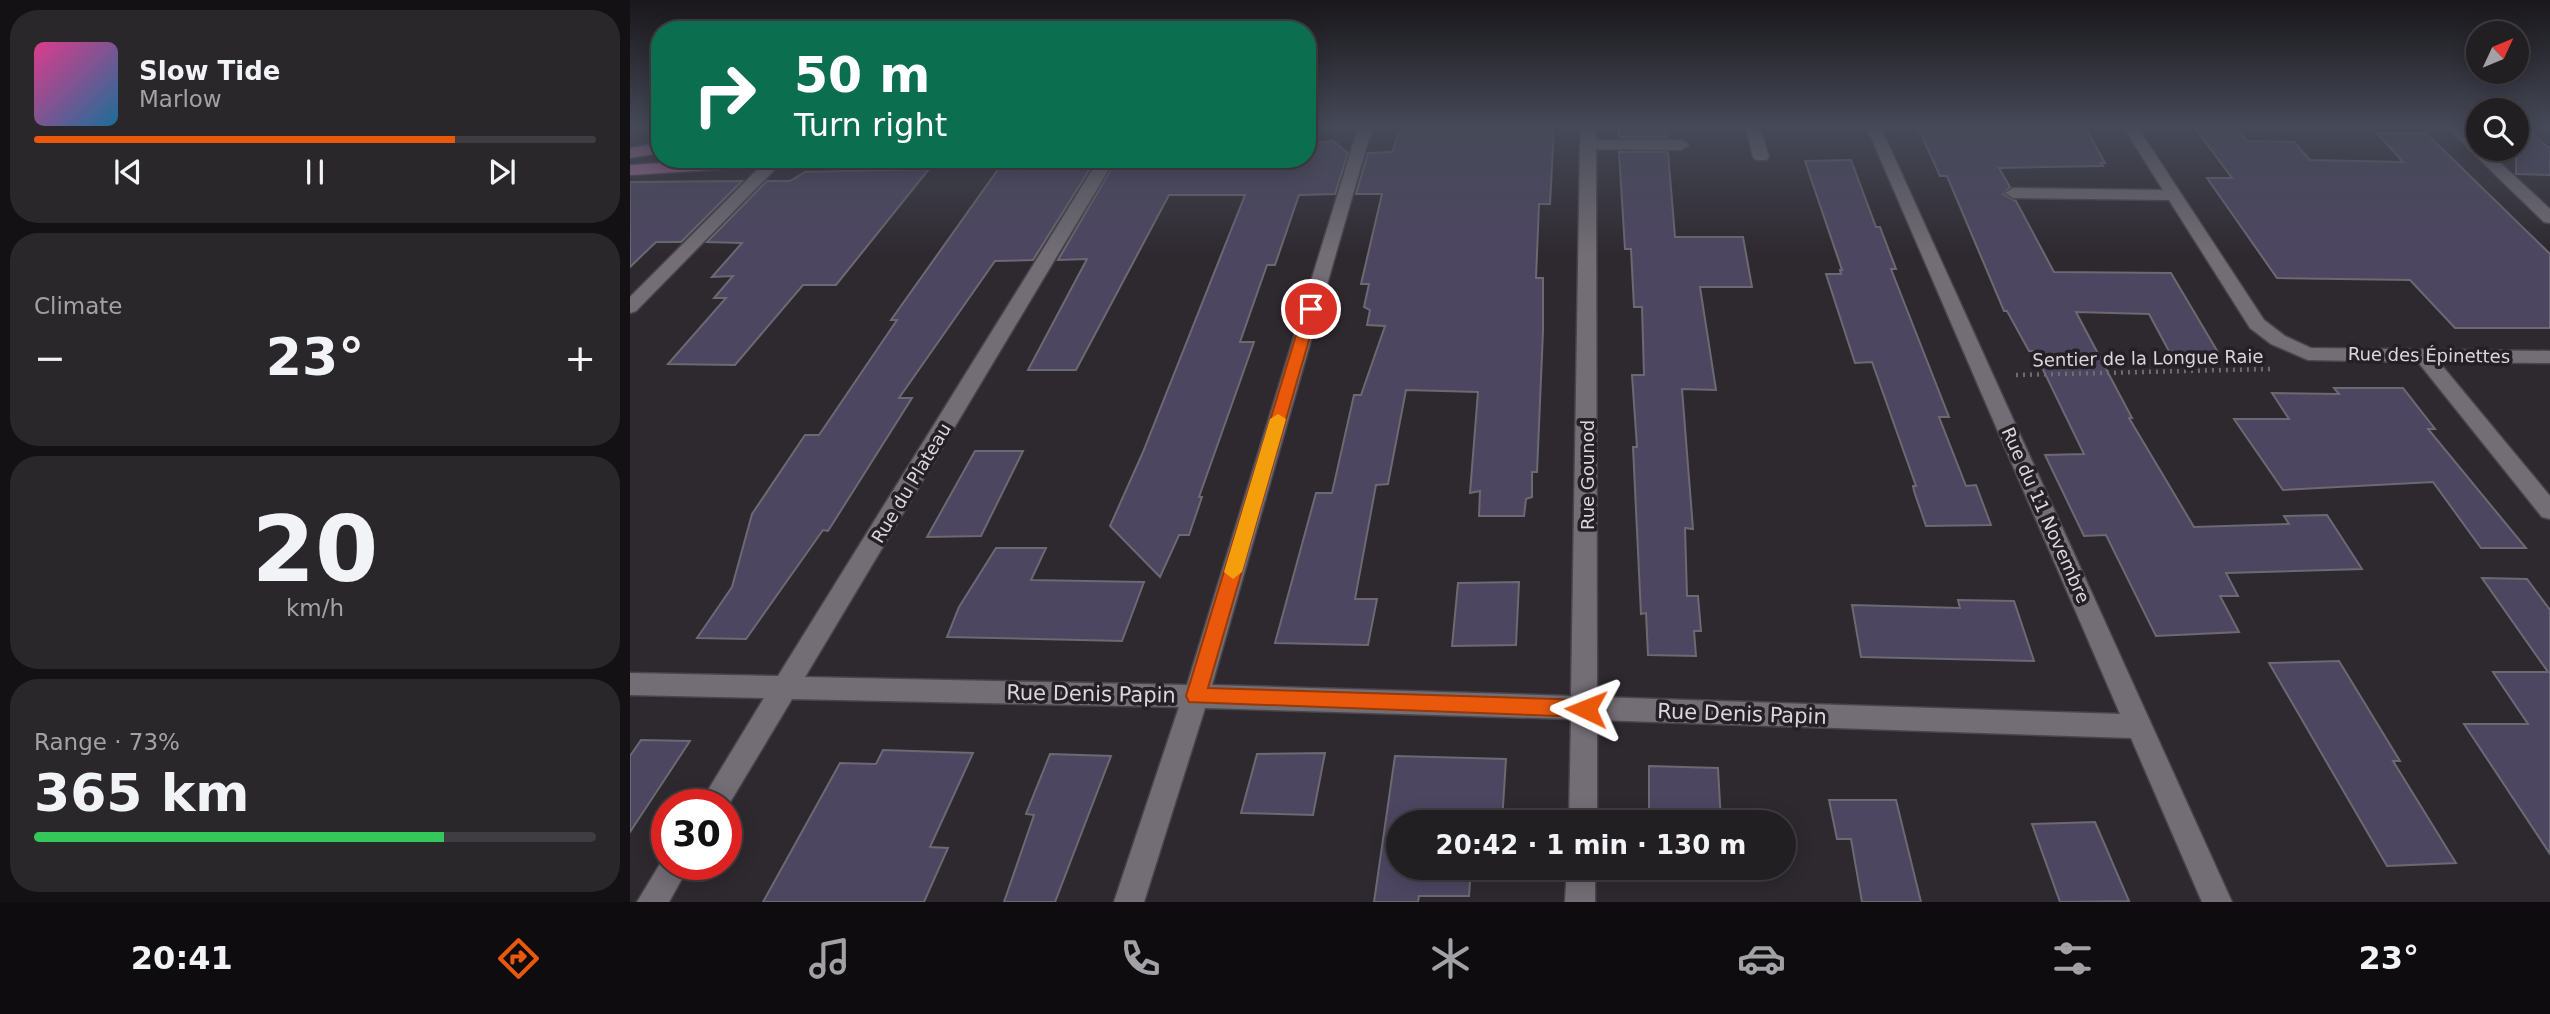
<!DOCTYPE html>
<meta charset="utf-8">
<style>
:root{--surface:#221f23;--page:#2a272b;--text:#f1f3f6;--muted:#a2a2a6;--line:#3f3d41;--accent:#ea580c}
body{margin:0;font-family:"DejaVu Sans",sans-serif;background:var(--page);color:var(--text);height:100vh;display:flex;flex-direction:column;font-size:26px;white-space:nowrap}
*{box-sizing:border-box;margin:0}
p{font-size:23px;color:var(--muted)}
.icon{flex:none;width:38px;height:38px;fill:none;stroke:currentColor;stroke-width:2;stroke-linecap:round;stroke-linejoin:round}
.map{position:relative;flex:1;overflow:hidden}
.side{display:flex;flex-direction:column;gap:10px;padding:10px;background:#131113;width:630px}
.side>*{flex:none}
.banner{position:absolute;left:21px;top:21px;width:665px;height:147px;border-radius:28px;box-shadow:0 4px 18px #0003,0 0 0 2px var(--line);background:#0b6e4f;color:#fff;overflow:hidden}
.needle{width:46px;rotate:46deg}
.buttons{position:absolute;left:1836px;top:21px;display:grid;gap:14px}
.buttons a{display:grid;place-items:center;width:63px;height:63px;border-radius:50%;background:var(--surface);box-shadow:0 4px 18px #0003,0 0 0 2px var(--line);font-size:35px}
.speed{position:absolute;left:21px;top:789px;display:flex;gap:14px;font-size:35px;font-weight:700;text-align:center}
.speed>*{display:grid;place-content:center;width:91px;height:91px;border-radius:50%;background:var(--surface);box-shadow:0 4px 18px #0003,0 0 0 2px var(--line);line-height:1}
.speed .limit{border:10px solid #d22;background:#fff;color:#111}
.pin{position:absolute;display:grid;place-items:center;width:60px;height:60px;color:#fff;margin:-30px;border:4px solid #fff;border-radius:50%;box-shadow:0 2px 7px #0007}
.me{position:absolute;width:77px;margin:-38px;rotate:272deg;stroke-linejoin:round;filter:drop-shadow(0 0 5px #0008)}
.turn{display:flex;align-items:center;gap:24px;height:147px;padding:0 28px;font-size:32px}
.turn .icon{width:91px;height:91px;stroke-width:2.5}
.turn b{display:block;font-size:49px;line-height:60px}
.big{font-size:52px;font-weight:700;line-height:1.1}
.side .tile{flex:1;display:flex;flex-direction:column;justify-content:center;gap:10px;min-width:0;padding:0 24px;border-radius:28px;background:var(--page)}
.side .dial{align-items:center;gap:0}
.dial b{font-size:91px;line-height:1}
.song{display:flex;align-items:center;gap:21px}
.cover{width:84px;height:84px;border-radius:10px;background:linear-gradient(135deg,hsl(330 70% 55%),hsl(200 70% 35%))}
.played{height:7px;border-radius:4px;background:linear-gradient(90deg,var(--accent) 75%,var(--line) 75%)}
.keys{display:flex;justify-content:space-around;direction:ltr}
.heat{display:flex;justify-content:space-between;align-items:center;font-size:38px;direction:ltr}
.charge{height:10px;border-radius:5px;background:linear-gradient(90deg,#34c759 73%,var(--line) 0)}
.trip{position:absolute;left:756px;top:810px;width:410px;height:70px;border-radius:35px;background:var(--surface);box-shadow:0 4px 18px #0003,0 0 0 2px var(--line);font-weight:700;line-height:70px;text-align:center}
.tabs{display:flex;height:112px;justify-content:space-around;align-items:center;background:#0e0c0e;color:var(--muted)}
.tabs .icon{width:49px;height:49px}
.tabs .current{color:var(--accent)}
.tabs b{font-size:32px;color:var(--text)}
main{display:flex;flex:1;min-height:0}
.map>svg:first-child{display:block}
.building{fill:#4d4661;stroke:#6b6971;stroke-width:2}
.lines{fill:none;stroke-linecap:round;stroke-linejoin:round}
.minor-casing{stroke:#49454a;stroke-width:3}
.major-casing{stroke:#49454a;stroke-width:3}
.path{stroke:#6f6b70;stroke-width:4.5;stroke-dasharray:2 5;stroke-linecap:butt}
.minor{fill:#736e75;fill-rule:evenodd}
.major{fill:#b16d9d;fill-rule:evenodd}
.route{fill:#ea580c;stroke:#983908;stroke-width:2}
.slow{fill:#f59e0b}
.labels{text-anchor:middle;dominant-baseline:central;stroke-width:7;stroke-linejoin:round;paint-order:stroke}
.street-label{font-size:18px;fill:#dad7db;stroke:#242025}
.near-street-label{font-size:21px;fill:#dad7db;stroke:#242025}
</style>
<main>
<section class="side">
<div class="tile">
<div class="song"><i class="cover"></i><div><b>Slow Tide</b><p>Marlow</p></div></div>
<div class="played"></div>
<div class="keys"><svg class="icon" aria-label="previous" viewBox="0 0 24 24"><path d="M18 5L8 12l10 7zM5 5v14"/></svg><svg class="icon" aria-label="pause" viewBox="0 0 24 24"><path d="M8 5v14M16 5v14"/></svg><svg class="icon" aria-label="next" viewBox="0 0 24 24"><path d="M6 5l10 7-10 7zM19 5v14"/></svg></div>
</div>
<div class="tile"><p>Climate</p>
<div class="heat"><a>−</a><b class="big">23°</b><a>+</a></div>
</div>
<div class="tile dial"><b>20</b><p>km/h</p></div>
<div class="tile"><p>Range · 73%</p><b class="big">365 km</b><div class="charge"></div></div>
</section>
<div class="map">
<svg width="1920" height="902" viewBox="0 0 1920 902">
<rect width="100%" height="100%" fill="#2e292f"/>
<!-- building -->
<path class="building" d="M 924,128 L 920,204 L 909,204 L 906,278 L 913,278 L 913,331 L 907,472 L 902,472 L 902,497 L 896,499 L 894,516 L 849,516 L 850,491 L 840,493 L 848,392 L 776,390 L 758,484 L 746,485 L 725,599 L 747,599 L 738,645 L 645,643 L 686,493 L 702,493 L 724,395 L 731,395 L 755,326 L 737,325 L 740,310 L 734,307 L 739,284 L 731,284 L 752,194 L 726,194 L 738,153 L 762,152 L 769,134 L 778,129 Z
M 988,128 L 1036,128 L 1037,137 L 989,137 Z
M 1288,128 L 1456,128 L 1475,163 L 1471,163 L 1473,166 L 1369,168 L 1380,187 L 1373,194 L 1386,201 L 1424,272 L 1541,273 L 1589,354 L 1540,353 L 1519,314 L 1446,312 L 1502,418 L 1499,418 L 1564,527 L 1659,524 L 1654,516 L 1697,515 L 1732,569 L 1596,573 L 1608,596 L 1590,596 L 1609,632 L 1526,636 L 1476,535 L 1454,536 L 1415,455 L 1454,454 L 1404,351 L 1399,351 L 1377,311 L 1374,311 L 1317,176 L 1310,176 Z
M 1565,128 L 1606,128 L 1617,141 L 1664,142 L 1680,160 L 1773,162 L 1747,133 L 1797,134 L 1920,254 L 1920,328 L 1825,328 L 1780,280 L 1647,278 L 1577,178 L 1602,178 Z
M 1886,128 L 1896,128 L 1920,149 L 1920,175 L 1886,174 Z
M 703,141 L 718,153 L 705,194 L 669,195 L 645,265 L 637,265 L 610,342 L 624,342 L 569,497 L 572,497 L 559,535 L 549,535 L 530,577 L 480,526 L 513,452 L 615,195 L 539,195 L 446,370 L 398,370 L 457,259 L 428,260 L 487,159 L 677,159 L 677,144 Z
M 989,152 L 1038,152 L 1045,237 L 1113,237 L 1122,287 L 1070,287 L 1086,390 L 1052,389 L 1063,529 L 1055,528 L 1057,596 L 1068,596 L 1071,631 L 1064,631 L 1066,656 L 1018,655 L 1016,613 L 1011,614 L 1003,447 L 1007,447 L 1002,375 L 1014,375 L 1012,307 L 1004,307 L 1001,249 L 995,249 Z
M 466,159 L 403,260 L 365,261 L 269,398 L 282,398 L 198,531 L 193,530 L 116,639 L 67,638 L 102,587 L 122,514 L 175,435 L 189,435 L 267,320 L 261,320 L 374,161 Z
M 1221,160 L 1246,227 L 1250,227 L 1266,269 L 1261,269 L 1319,417 L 1309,417 L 1336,486 L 1346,485 L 1361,525 L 1296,526 L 1284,491 L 1283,486 L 1286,486 L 1242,362 L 1225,363 L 1196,274 L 1211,274 L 1210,270 L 1212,270 L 1175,161 Z
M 299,169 L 206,285 L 173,285 L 105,365 L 38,364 L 96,298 L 84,298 L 103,276 L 82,277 L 112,243 L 77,242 L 137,181 L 160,181 L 175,172 Z
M 112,181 L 51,242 L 26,242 L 0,267 L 0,182 Z
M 1704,388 L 1773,388 L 1805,429 L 1798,429 L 1896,548 L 1851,548 L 1803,482 L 1653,490 L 1604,419 L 1659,419 L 1642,393 L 1709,394 Z
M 345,451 L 393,451 L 351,536 L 297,537 Z
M 366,548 L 416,548 L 401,580 L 514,582 L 492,641 L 317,637 L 329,607 Z
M 1852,578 L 1897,579 L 1920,610 L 1920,854 L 1834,724 L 1898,724 L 1863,672 L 1918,672 Z
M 889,582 L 886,645 L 822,646 L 828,583 Z
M 1328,600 L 1384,601 L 1404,661 L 1231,657 L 1222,605 L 1330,608 Z
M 1709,661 L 1770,761 L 1763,761 L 1826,863 L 1757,866 L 1639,663 Z
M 11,740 L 60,741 L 0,832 L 0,756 Z
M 253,750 L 343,753 L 300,847 L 318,848 L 294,902 L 133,902 L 210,763 L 246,764 Z
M 695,753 L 683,815 L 611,813 L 627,754 Z
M 420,754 L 481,756 L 425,902 L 374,902 L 404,815 L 396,814 Z
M 765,756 L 876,759 L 872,822 L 768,822 L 768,868 L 841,868 L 839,896 L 789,896 L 788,902 L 744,902 Z
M 1019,766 L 1088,768 L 1091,822 L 1019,822 Z
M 1199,800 L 1266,800 L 1291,902 L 1232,902 L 1221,839 L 1207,839 Z
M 1465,822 L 1499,901 L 1430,902 L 1402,824 Z"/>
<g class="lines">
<defs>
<path id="minor" d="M 728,128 L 742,128 L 582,685 L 941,696 L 950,144 L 952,128 L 966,128 L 966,140 L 1051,140 L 1059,145 L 1051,150 L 966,149 L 967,697 L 1490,714 L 1237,128 L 1251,128 L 1602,902 L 1572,902 L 1501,738 L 967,720 L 967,822 L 939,822 L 941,719 L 575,708 L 514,902 L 484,902 L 549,707 L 162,699 L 96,809 L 96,805 L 69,805 L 134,698 L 0,695 L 0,673 L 148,676 L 469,159 L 485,159 L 175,677 L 557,685 Z
M 1116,128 L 1130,128 L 1139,157 L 1136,160 L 1126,160 L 1123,157 Z
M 1494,128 L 1508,128 L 1634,320 L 1655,336 L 1681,348 L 1920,351 L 1920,363 L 1809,362 L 1920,496 L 1920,519 L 1912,517 L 1788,362 L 1678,360 L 1641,344 L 1620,328 L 1539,200 L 1383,198 L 1375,193 L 1383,188 L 1533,190 Z
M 1817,128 L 1833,128 L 1848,142 L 1848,149 L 1855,149 L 1920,209 L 1920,223 L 1914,222 Z
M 138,159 L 152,162 L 6,311 L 0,313 L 0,297 Z
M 36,854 L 37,864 L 60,864 L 39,902 L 7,902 Z
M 937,868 L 965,868 L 965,902 L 935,902 Z"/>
<path id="major" d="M 30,143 L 30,153 L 0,158 L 0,148 Z
M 97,159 L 183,159 L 175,164 L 0,175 L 0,165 Z"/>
</defs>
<!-- minor casing -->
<use href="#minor" class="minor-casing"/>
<!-- major casing -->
<use href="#major" class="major-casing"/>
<!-- path -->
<path class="path" d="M 1386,375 L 1640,369"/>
<!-- minor -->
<use href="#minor" class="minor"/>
<!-- major -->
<use href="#major" class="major"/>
</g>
<!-- sky -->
<linearGradient id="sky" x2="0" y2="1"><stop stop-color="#19171a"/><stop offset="0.5" stop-color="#464958"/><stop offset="1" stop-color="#464958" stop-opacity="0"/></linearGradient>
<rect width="1920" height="254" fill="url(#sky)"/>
<!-- route -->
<path class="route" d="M 681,305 L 688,309 L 578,688 L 956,700 L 963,703 L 966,709 L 963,715 L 956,717 L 559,702 L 556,696 L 674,309 Z"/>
<!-- slow -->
<path class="slow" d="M 648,414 L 656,419 L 612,572 L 603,579 L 594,572 L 640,419 Z"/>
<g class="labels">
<!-- street labels -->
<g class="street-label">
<text transform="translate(1799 355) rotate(1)">Rue des Épinettes</text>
<text transform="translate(1518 358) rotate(-1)">Sentier de la Longue Raie</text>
<text transform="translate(957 475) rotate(-90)">Rue Gounod</text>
<text transform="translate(281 483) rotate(-59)">Rue du Plateau</text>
<text transform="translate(1416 515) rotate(66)">Rue du 11 Novembre</text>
</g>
<!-- near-street labels -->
<g class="near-street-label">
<text transform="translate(461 694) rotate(1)">Rue Denis Papin</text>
<text transform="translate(1112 714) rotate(2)">Rue Denis Papin</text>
</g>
</g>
</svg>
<div class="buttons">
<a><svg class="needle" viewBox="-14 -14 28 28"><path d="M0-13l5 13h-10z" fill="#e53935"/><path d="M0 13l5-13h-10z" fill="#a2a2a6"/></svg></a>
<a><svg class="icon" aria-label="search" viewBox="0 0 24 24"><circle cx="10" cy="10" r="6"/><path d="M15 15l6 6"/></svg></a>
</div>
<div class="speed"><div class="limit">30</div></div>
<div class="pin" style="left:681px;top:309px;background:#d93025"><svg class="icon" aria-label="arrive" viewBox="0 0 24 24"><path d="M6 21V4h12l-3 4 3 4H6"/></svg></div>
<svg class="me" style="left:956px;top:709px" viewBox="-20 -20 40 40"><path d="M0-17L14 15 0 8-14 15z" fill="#ea580c" stroke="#fff" stroke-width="4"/></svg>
<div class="trip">20:42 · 1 min · 130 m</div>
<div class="banner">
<div class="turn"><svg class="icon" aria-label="right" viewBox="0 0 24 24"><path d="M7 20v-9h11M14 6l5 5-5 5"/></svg><div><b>50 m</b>Turn right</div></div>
</div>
</div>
</main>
<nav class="tabs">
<b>20:41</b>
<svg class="icon current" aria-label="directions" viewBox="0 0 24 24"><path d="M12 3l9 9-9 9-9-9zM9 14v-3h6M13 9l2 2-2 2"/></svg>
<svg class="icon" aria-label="music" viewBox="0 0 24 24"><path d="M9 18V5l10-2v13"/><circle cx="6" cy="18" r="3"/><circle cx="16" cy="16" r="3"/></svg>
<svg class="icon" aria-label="phone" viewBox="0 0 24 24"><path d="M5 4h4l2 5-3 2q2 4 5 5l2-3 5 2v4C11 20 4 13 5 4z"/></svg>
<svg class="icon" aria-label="climate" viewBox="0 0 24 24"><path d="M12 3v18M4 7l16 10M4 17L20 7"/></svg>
<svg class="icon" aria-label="car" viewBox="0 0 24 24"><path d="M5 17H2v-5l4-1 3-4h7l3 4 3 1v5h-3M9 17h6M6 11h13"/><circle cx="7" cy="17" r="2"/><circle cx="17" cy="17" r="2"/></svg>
<svg class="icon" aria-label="filters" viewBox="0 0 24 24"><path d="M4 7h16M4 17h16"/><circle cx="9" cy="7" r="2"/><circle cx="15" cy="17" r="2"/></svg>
<b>23°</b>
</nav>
